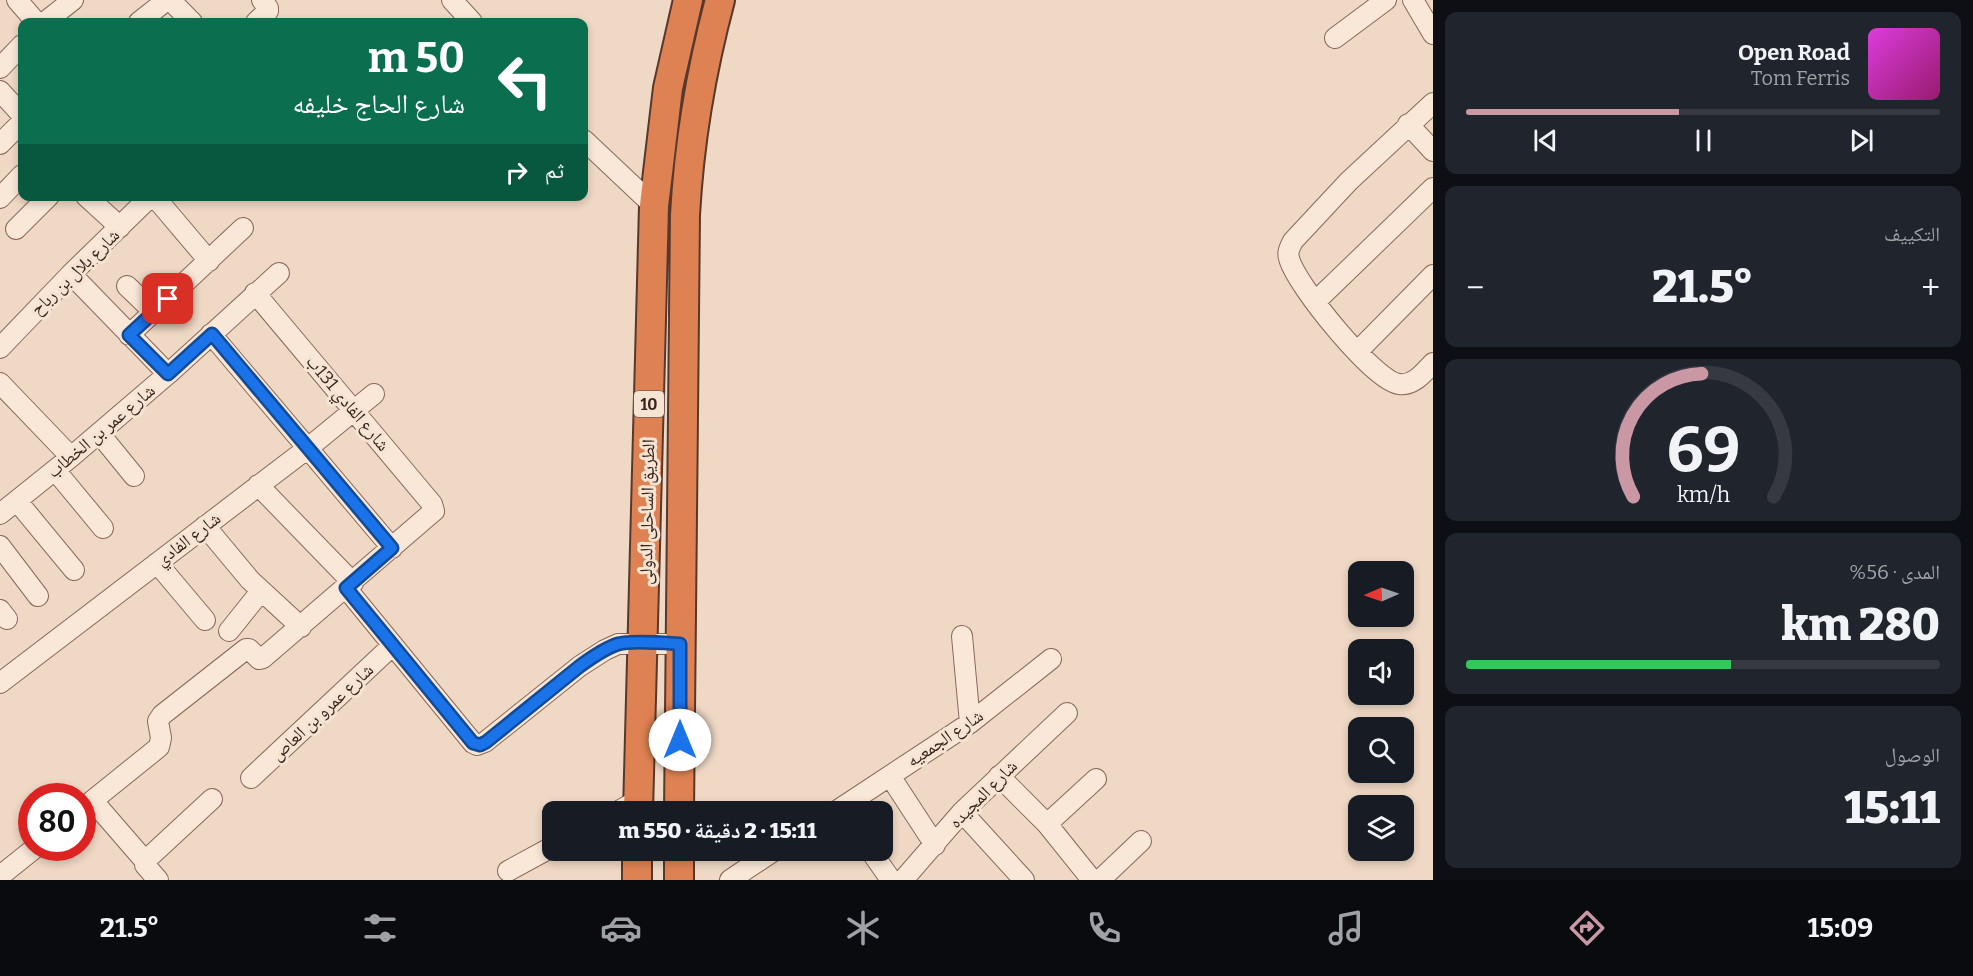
<!DOCTYPE html>
<html lang="ar">
<meta charset="utf-8">
<style>
:root{--surface:#171b24;--page:#20242c;--text:#f1f3f6;--muted:#9ea1a6;--line:#363941;--accent:#ca98a5}
body{margin:0;font-family:Bitter,"Noto Naskh Arabic",serif;background:var(--page);color:var(--text);direction:rtl;height:100vh;display:flex;flex-direction:column;font-size:22px;white-space:nowrap}
*{box-sizing:border-box;margin:0}
p{font-size:20px;color:var(--muted)}
.icon{flex:none;width:33px;height:33px;fill:none;stroke:currentColor;stroke-width:2;stroke-linecap:round;stroke-linejoin:round}
.map{position:relative;flex:1;overflow:hidden;direction:ltr}
.drawer{display:flex;flex-direction:column;gap:12px;padding:12px;background:#0d0f14;width:540px}
.drawer>*{flex:none}
.banner{position:absolute;left:18px;top:18px;width:570px;height:183px;border-radius:12px;box-shadow:0 3px 9px #0003;direction:rtl;background:#0b6e4f;color:#fff;overflow:hidden}
.needle{width:39px;rotate:268deg}
.buttons{position:absolute;left:1348px;top:561px;display:grid;gap:12px}
.buttons a{display:grid;place-items:center;width:66px;height:66px;border-radius:12px;background:var(--surface);box-shadow:0 3px 9px #0003;font-size:30px}
.speed{position:absolute;left:18px;top:783px;display:flex;gap:12px;font-size:30px;font-weight:700;text-align:center}
.speed>*{display:grid;place-content:center;width:78px;height:78px;border-radius:50%;background:var(--surface);box-shadow:0 3px 9px #0003;line-height:1}
.speed .limit{border:9px solid #d22;background:#fff;color:#111}
.pin{position:absolute;display:grid;place-items:center;width:51px;height:51px;color:#fff;margin:-26px;border-radius:12px;box-shadow:0 3px 9px #0006}
.me{position:absolute;width:66px;margin:-33px;rotate:0deg;stroke-linejoin:round;filter:drop-shadow(0 0 4px #0008)}
.turn{display:flex;align-items:center;gap:21px;height:126px;padding:0 24px;font-size:27px}
.turn .icon{width:78px;height:78px;stroke-width:2.5}
.turn b{display:block;font-size:42px;line-height:51px}
.then{display:flex;align-items:center;height:57px;padding:0 24px;background:#0003;gap:12px;font-size:22px}
.big{font-size:45px;font-weight:800;line-height:1.1}
.drawer .widget{flex:1;display:flex;flex-direction:column;justify-content:center;gap:9px;min-width:0;padding:0 21px;border-radius:12px;background:var(--page)}
.drawer .dial{align-items:center;gap:0}
.dial svg{height:156px;overflow:visible;fill:none;stroke:var(--line);stroke-width:7;stroke-linecap:round;text-anchor:middle}
.dial text{fill:var(--text);stroke:none}
.song{display:flex;align-items:center;gap:18px}
.cover{width:72px;height:72px;border-radius:9px;background:linear-gradient(135deg,hsl(300 70% 55%),hsl(320 70% 35%))}
.played{height:6px;border-radius:3px;background:linear-gradient(90deg,var(--accent) 45%,var(--line) 45%)}
.keys{display:flex;justify-content:space-around;direction:ltr}
.heat{display:flex;justify-content:space-between;align-items:center;font-size:33px;direction:ltr}
.charge{height:9px;border-radius:4px;background:linear-gradient(90deg,#34c759 56%,var(--line) 0)}
.trip{position:absolute;left:542px;top:801px;width:351px;height:60px;border-radius:12px;background:var(--surface);box-shadow:0 3px 9px #0003;font-weight:800;line-height:60px;text-align:center;direction:rtl}
.tab-bar{display:flex;height:96px;justify-content:space-around;align-items:center;background:#090b0e;color:var(--muted)}
.tab-bar .icon{width:42px;height:42px}
.tab-bar .current{color:var(--accent)}
.tab-bar b{font-size:27px;color:var(--text)}
main{display:flex;flex:1;min-height:0}
.map>svg:first-child{display:block}
.lines{fill:none;stroke-linecap:round;stroke-linejoin:round}
.minor-casing{stroke:#8a685a;stroke-width:22}
.highway-casing{stroke:#57382e;stroke-width:32}
.minor{stroke:#f9e7d7;stroke-width:20}
.highway{stroke:#df8253;stroke-width:28}
.route-casing{stroke:#114b97;stroke-width:15}
.route{stroke:#1a73e8;stroke-width:10}
.labels{text-anchor:middle;dominant-baseline:central;stroke-width:6;stroke-linejoin:round;paint-order:stroke}
.shield{fill:#f6e4d3;stroke:#725e54;stroke-width:1.5}
.shield-label{font-size:16px;font-weight:bold;fill:#39251e}
.street-label{font-size:18px;fill:#39251e;stroke:#f6e4d3}
</style>
<main>
<section class="drawer">
<div class="widget">
<div class="song"><i class="cover"></i><div><b>Open Road</b><p>Tom Ferris</p></div></div>
<div class="played"></div>
<div class="keys"><svg class="icon" aria-label="previous" viewBox="0 0 24 24"><path d="M18 5L8 12l10 7zM5 5v14"/></svg><svg class="icon" aria-label="pause" viewBox="0 0 24 24"><path d="M8 5v14M16 5v14"/></svg><svg class="icon" aria-label="next" viewBox="0 0 24 24"><path d="M6 5l10 7-10 7zM19 5v14"/></svg></div>
</div>
<div class="widget"><p>التكييف</p>
<div class="heat"><a>−</a><b class="big">21.5°</b><a>+</a></div>
</div>
<div class="widget dial"><svg viewBox="0 0 100 80">
<path d="M14 69A42 42 0 1 1 86 69"/>
<path d="M14 69A42 42 0 0 1 49 6" stroke="#ca98a5"/>
<text x="50" y="56" font-size="32" font-weight="700">69</text>
<text x="50" y="72" font-size="11">km/h</text>
</svg></div>
<div class="widget"><p>المدى · 56%</p><b class="big">280 km</b><div class="charge"></div></div>
<div class="widget"><p>الوصول</p><b class="big">15:11</b></div>
</section>
<div class="map">
<svg width="1433" height="880" viewBox="0 0 1433 880">
<rect width="100%" height="100%" fill="#efd8c4"/>
<g class="lines">
<defs>
<path id="minor" d="M 17,0 L 36,22
M 170,0 L 192,22
M 452,0 L 472,22
M 1413,0 L 1433,34
M 45,22 L 73,0
M 139,22 L 167,0
M 256,22 L 268,11 L 268,8 L 262,0
M 1335,38 L 1386,0
M 0,68 L 22,45
M 0,91 L 22,115
M 1433,103 L 1349,181 L 1293,241 C 1290,247 1287,252 1289,258 C 1295,284 1374,381 1399,384 C 1414,386 1424,372 1433,363
M 1408,124 L 1433,151
M 584,140 L 654,206
M 0,144 L 22,122
M 86,196 L 120,227
M 154,196 L 209,261
M 0,198 L 22,175
M 16,229 L 49,196
M 71,274 L 168,374
M 127,286 L 154,312
M 1315,302 L 1433,188
M 211,334 L 392,548
M 129,335 L 243,228
M 0,348 L 71,274 L 151,196
M 1357,352 L 1433,275
M 0,383 L 71,457
M 99,433 L 134,476
M 55,470 L 103,528
M 258,485 L 353,583
M 17,501 L 74,570
M 0,514 L 71,457 L 168,374 L 279,273
M 205,526 L 250,580 L 301,627
M 0,546 L 38,596
M 157,563 L 205,620
M 346,588 L 473,743 L 477,745 L 485,742 L 580,666 L 605,650 L 618,644 L 680,644
M 0,610 L 7,619
M 229,631 L 261,591
M 962,636 L 970,723
M 0,683 L 308,448 L 374,394
M 890,776 L 935,845
M 999,776 L 1047,824 L 1092,880
M 251,778 L 393,645
M 93,801 L 145,861 L 145,865 L 158,880
M 82,809 L 159,747 L 161,738 L 158,721 L 162,715 L 246,649 L 249,649 L 259,659 L 263,658 L 434,511 L 432,504 L 255,293
M 617,812 L 638,800
M 835,812 L 970,723 L 1051,659
M 962,812 L 1024,880
M 1047,824 L 1096,779
M 870,850 L 891,880
M 145,861 L 212,799
M 508,871 L 552,847
M 0,876 L 35,848
M 730,880 L 775,850
M 903,880 L 962,812 L 1067,713
M 1100,880 L 1141,841"/>
<path id="highway" d="M 638,812 L 654,206 L 668,88 L 688,0
M 679,812 L 685,215 C 689,142 701,71 720,0
M 637,880 L 637,850
M 679,880 L 679,850"/>
</defs>
<!-- minor casing -->
<use href="#minor" class="minor-casing"/>
<!-- highway casing -->
<use href="#highway" class="highway-casing"/>
<!-- minor -->
<use href="#minor" class="minor"/>
<!-- highway -->
<use href="#highway" class="highway"/>
</g>
<g class="lines">
<defs>
<path id="route" d="M 168,299 L 129,335 L 168,374 L 212,334 L 392,548 L 346,588 L 473,743 L 480,745 L 486,742 L 580,666 C 591,658 605,648 618,644 C 631,640 665,643 680,644 L 680,740"/>
</defs>
<!-- route casing -->
<use href="#route" class="route-casing"/>
<!-- route -->
<use href="#route" class="route"/>
</g>
<g class="labels">
<!-- shield labels -->
<rect class="shield" x="634" y="391" width="30" height="26" rx="4.5"/>
<g class="shield-label">
<text x="649" y="404">10</text>
</g>
<!-- street labels -->
<g class="street-label">
<text transform="translate(75 272) rotate(-44)">شارع بلال بن رباح</text>
<text transform="translate(348 403) rotate(50)">شارع الفادي 131ب</text>
<text transform="translate(101 431) rotate(-40)">شارع عمر بن الخطاب</text>
<text transform="translate(647 512) rotate(-89)">الطريق الساحلى الدولى</text>
<text transform="translate(188 539) rotate(-37)">شارع الفادي</text>
<text transform="translate(322 712) rotate(-43)">شارع عمرو بن العاص</text>
<text transform="translate(945 738) rotate(-34)">شارع الجمعيه</text>
<text transform="translate(983 794) rotate(-45)">شارع المجيده</text>
</g>
</g>
</svg>
<div class="buttons">
<a><svg class="needle" viewBox="-14 -14 28 28"><path d="M0-13l5 13h-10z" fill="#e53935"/><path d="M0 13l5-13h-10z" fill="#9ea1a6"/></svg></a>
<a><svg class="icon" aria-label="sound" viewBox="0 0 24 24"><path d="M4 9h4l5-4v14l-5-4H4zM17 9q2 3 0 6"/></svg></a>
<a><svg class="icon" aria-label="search" viewBox="0 0 24 24"><circle cx="10" cy="10" r="6"/><path d="M15 15l6 6"/></svg></a>
<a><svg class="icon" aria-label="layers" viewBox="0 0 24 24"><path d="M12 4l9 5-9 5-9-5zM3 14l9 5 9-5"/></svg></a>
</div>
<div class="speed"><div class="limit">80</div></div>
<div class="pin" style="left:168px;top:299px;background:#d93025"><svg class="icon" aria-label="arrive" viewBox="0 0 24 24"><path d="M6 21V4h12l-3 4 3 4H6"/></svg></div>
<svg class="me" style="left:680px;top:740px" viewBox="-20 -20 40 40"><circle r="19" fill="#fff"/><path d="M0-13L10 11 0 6-10 11z" fill="#1a73e8"/></svg>
<div class="trip">15:11 · 2 دقيقة · 550 m</div>
<div class="banner">
<div class="turn"><svg class="icon" aria-label="left" viewBox="0 0 24 24"><path d="M17 20v-9H6M10 6l-5 5 5 5"/></svg><div><b>50 m</b>شارع الحاج خليفه</div></div>
<div class="then">ثم<svg class="icon" aria-label="right" viewBox="0 0 24 24"><path d="M7 20v-9h11M14 6l5 5-5 5"/></svg></div>
</div>
</div>
</main>
<nav class="tab-bar">
<b>15:09</b>
<svg class="icon current" aria-label="directions" viewBox="0 0 24 24"><path d="M12 3l9 9-9 9-9-9zM9 14v-3h6M13 9l2 2-2 2"/></svg>
<svg class="icon" aria-label="music" viewBox="0 0 24 24"><path d="M9 18V5l10-2v13"/><circle cx="6" cy="18" r="3"/><circle cx="16" cy="16" r="3"/></svg>
<svg class="icon" aria-label="phone" viewBox="0 0 24 24"><path d="M5 4h4l2 5-3 2q2 4 5 5l2-3 5 2v4C11 20 4 13 5 4z"/></svg>
<svg class="icon" aria-label="climate" viewBox="0 0 24 24"><path d="M12 3v18M4 7l16 10M4 17L20 7"/></svg>
<svg class="icon" aria-label="car" viewBox="0 0 24 24"><path d="M5 17H2v-5l4-1 3-4h7l3 4 3 1v5h-3M9 17h6M6 11h13"/><circle cx="7" cy="17" r="2"/><circle cx="17" cy="17" r="2"/></svg>
<svg class="icon" aria-label="filters" viewBox="0 0 24 24"><path d="M4 7h16M4 17h16"/><circle cx="9" cy="7" r="2"/><circle cx="15" cy="17" r="2"/></svg>
<b>21.5°</b>
</nav>
